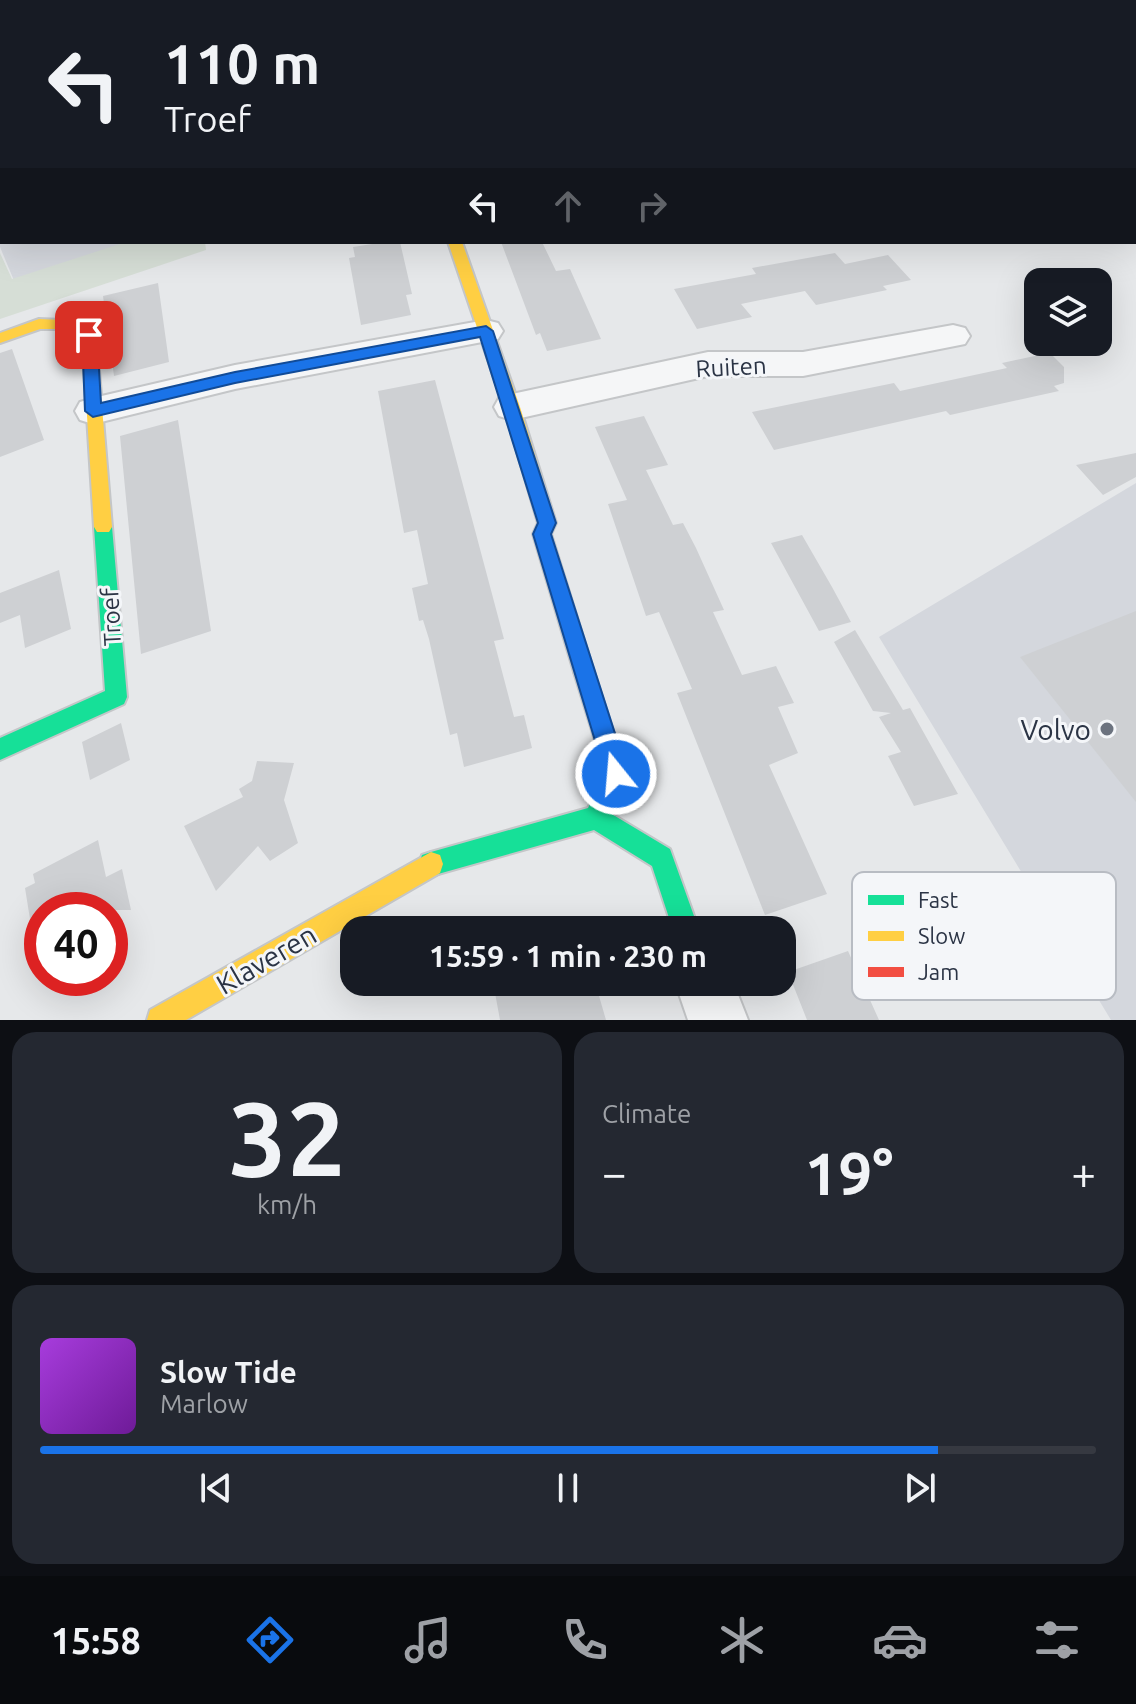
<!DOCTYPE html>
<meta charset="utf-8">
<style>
:root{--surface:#171b24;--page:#242831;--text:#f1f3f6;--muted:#9ea1a6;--line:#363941;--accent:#1a73e8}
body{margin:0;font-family:Ubuntu,sans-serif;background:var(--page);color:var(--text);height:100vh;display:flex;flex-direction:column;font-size:30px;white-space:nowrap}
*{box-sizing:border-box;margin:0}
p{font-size:26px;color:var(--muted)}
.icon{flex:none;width:44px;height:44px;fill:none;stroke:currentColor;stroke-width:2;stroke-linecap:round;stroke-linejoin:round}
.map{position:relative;height:1020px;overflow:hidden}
.drawer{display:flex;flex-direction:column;gap:12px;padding:12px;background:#0d0f14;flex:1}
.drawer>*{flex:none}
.banner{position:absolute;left:0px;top:0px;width:1136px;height:244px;box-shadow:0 8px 32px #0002;background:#171b24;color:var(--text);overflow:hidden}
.controls{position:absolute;left:1024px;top:268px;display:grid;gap:16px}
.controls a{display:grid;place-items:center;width:88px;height:88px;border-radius:16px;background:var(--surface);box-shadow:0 8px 32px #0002;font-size:40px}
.speed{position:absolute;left:24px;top:892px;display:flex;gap:16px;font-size:40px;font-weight:700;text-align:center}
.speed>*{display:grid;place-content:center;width:104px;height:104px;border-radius:50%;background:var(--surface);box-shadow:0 8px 32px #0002;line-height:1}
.speed .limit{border:12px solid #d22;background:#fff;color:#111}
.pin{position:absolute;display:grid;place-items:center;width:68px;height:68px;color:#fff;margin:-34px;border-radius:16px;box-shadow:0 4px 12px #0006}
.me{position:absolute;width:88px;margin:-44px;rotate:343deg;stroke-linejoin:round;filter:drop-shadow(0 0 6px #0008)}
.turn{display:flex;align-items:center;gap:28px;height:168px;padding:0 32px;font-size:36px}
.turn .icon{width:104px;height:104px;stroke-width:2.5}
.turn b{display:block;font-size:56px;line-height:68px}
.lanes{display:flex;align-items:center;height:76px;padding:0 32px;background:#0003;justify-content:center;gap:40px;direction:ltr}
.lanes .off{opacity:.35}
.big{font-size:60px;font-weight:700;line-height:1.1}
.drawer .widget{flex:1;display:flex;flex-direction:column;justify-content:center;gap:12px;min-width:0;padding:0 28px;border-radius:24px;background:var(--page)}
.drawer .dial{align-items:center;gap:0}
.dial b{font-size:104px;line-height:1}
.song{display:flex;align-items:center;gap:24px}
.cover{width:96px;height:96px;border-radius:12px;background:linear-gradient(135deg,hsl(280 70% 55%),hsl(280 70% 35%))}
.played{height:8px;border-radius:4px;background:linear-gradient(90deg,var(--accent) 85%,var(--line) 85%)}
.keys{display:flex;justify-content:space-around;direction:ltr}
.heat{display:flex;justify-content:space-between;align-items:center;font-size:44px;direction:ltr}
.drawer .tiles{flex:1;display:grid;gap:12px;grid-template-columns:1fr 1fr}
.widget:last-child{grid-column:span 2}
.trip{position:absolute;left:340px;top:916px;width:456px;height:80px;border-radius:24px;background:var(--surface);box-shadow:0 8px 32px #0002;font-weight:700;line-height:80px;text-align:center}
.tabs{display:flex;height:128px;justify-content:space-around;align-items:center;background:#090b0e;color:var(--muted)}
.tabs .icon{width:56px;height:56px}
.tabs .current{color:var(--accent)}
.tabs b{font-size:36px;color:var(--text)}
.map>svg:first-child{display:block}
.built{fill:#d4d7dd}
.green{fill:#d6ded6}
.building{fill:#ced0d3}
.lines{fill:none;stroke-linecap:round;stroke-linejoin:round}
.street-casing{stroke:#c4c6c8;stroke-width:4}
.fast-casing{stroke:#c4c6c8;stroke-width:4}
.slow-casing{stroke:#c4c6c8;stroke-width:4}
.jam-casing{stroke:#c4c6c8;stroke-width:4}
.street{fill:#f5f6f7;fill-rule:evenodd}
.fast{fill:#16e098;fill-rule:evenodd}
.slow{fill:#ffcf43;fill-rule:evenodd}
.jam{fill:#f24e42;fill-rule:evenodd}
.route{fill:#1a73e8;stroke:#114b97;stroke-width:2}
.poi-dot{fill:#6c737f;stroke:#f4f6f9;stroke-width:3}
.labels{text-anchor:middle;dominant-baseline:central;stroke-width:6;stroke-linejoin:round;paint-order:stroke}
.street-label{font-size:24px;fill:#2b3445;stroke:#f4f6f9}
.near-poi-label{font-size:28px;fill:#2b3445;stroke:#f4f6f9;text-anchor:end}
.near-street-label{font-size:28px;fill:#2b3445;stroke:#f4f6f9}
.key{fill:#f4f6f9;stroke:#b8bcc3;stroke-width:2}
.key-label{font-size:22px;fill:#2b3445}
</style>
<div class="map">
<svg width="1136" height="1020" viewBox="0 0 1136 1020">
<rect width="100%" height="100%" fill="#e6e8ea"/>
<!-- built -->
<path class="built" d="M 0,42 L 2,242 L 180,242 L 20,295 L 0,247 Z
M 1136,483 L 1136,1020 L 1111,1020 L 879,637 Z"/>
<!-- green -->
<path class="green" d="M 126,242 L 205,242 L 206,250 L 0,319 L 0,253 L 12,279 Z"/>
<!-- building -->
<path class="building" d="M 385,242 L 400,242 L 412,294 L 406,295 L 411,315 L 361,325 L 349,258 L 355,257 L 353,247 Z
M 501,242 L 542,242 L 556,271 L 570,269 L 601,339 L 547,351 L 540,333 L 536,335 Z
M 835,253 L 845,264 L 888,255 L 911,280 L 883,286 L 887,290 L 816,305 L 805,291 L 741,304 L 752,317 L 697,329 L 674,289 L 756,274 L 752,268 Z
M 158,283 L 169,362 L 114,376 L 103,296 Z
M 12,349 L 44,440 L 0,457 L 0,353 Z
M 1044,354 L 1051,354 L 1064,367 L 1064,383 L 1054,386 L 1059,391 L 950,415 L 946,411 L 774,450 L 752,412 L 894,383 L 900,391 L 1007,368 L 1002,363 Z
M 435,380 L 504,639 L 494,641 L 514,717 L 524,715 L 532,748 L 464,767 L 457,733 L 450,735 L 429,639 L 423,620 L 419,621 L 412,588 L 428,584 L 417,530 L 404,533 L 378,391 Z
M 644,416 L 668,465 L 646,470 L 673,525 L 683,523 L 696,548 L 724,610 L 713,612 L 742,675 L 776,666 L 794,703 L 778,707 L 798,753 L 769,765 L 827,894 L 765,915 L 677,693 L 692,689 L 659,612 L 646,616 L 608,504 L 627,500 L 595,427 Z
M 178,420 L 211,631 L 141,654 L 120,436 Z
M 1136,453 L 1136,477 L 1103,495 L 1076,465 Z
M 802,535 L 832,587 L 851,622 L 819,631 L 771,543 Z
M 59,570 L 71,629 L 25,648 L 20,615 L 0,623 L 0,593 Z
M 1136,611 L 1136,802 L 1020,657 Z
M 855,630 L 903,710 L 910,708 L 958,794 L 914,806 L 888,756 L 901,752 L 879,717 L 891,713 L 873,711 L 834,642 Z
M 121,723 L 130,760 L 90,780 L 82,742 Z
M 257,761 L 294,763 L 284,800 L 298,843 L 270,861 L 258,846 L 216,891 L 184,826 L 243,797 L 239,789 L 252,781 Z
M 98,840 L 106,877 L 122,869 L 131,910 L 42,910 L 42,913 L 30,919 L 25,888 L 35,883 L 33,874 Z
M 572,916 L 576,930 L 528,930 Z
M 848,951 L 879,1020 L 807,1020 L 788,972 Z
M 493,982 L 595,982 L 606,1020 L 500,1020 Z"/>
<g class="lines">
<defs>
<path id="street" d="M 486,320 L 498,323 L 503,331 L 498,339 L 235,389 L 93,424 L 80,420 L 75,411 L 80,402 L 93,398 L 235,365 Z
M 953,325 L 965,328 L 970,336 L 965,344 L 803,376 L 708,376 L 512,420 L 499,416 L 494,407 L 499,398 L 512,394 L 708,352 L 803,352 Z
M 675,982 L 733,982 L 748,1020 L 688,1020 Z"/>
<path id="fast" d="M 1136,29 L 1136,35 L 1134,36 L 1134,30 Z
M 1134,161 L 1136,162 L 1136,172 L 1134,171 Z
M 103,520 L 109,522 L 112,527 L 127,697 L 124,704 L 0,760 L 0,738 L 105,691 L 94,527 L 97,522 Z
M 584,662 L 591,665 L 594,672 L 627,774 L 610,813 L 670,849 L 699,930 L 673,930 L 652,866 L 594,830 L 431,876 L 422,873 L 419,864 L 422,855 L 431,852 L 588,808 L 605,773 L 574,672 L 577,665 Z"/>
<path id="slow" d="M 993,0 L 1007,0 L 1009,2 L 995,2 Z
M 448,242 L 462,242 L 520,407 L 556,523 L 551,534 L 594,672 L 591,679 L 584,682 L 577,679 L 574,672 L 533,534 L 538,523 L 504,407 Z
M 39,319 L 83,321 L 96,335 L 112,527 L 109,532 L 97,532 L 94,527 L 82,336 L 74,329 L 40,329 L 0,343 L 0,333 Z
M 431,852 L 440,855 L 443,864 L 440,873 L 186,1020 L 147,1020 L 150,1010 Z"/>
<path id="jam" d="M 1068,0 L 1120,0 L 1122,2 L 1070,2 Z"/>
</defs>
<!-- street casing -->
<use href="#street" class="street-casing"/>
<!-- fast casing -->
<use href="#fast" class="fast-casing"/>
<!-- slow casing -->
<use href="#slow" class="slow-casing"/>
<!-- jam casing -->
<use href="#jam" class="jam-casing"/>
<!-- street -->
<use href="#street" class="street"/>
<!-- fast -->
<use href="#fast" class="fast"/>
<!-- slow -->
<use href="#slow" class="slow"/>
<!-- jam -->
<use href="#jam" class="jam"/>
</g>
<!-- route -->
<path class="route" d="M 486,326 L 493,331 L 556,523 L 551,534 L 628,774 L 624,782 L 616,785 L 608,782 L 605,774 L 533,534 L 538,523 L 480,337 L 235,383 L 93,417 L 85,411 L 82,335 L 89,330 L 97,335 L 101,403 L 235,372 Z"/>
<!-- markers -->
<circle class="poi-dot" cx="1107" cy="729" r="8"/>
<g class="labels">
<!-- street labels -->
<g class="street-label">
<text transform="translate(731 367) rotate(-3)">Ruiten</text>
<text transform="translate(111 617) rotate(-93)">Troef</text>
</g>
<!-- near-poi labels -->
<g class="near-poi-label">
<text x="1091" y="729">Volvo</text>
</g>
<!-- near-street labels -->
<g class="near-street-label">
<text transform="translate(266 959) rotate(-30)">Klaveren</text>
</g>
</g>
<!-- legend -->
<rect x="852" y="872" width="264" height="128" rx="12" class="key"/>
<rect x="868" y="895" width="36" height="10" fill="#16e098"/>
<rect x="868" y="931" width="36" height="10" fill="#ffcf43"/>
<rect x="868" y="967" width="36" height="10" fill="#f24e42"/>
<g class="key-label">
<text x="918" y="908">Fast</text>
<text x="918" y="944">Slow</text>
<text x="918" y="980">Jam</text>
</g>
</svg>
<div class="controls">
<a><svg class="icon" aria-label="layers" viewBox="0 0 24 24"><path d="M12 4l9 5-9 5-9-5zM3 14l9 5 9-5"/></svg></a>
</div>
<div class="speed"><div class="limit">40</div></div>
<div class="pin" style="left:89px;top:335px;background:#d93025"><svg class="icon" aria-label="arrive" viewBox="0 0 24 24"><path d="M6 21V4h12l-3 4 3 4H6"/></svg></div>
<svg class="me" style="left:616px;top:774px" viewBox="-20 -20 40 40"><circle r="17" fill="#1a73e8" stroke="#fff" stroke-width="3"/><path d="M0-11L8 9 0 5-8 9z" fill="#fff"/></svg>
<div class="trip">15:59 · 1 min · 230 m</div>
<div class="banner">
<div class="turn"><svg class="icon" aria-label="left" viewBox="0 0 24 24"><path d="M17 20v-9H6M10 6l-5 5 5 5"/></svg><div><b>110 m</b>Troef</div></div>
<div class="lanes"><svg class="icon" aria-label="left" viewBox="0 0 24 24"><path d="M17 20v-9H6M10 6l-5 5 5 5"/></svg><svg class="icon off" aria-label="ahead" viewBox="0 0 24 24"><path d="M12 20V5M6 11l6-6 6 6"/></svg><svg class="icon off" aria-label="right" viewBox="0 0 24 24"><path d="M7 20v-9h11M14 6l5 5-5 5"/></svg></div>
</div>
</div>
<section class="drawer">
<div class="tiles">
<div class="widget dial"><b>32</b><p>km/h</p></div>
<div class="widget"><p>Climate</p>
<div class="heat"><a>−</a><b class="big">19°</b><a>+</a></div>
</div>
<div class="widget">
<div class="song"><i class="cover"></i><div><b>Slow Tide</b><p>Marlow</p></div></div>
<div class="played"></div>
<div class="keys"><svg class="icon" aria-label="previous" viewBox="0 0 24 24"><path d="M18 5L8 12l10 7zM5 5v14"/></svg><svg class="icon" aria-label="pause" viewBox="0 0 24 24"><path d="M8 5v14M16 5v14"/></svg><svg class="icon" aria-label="next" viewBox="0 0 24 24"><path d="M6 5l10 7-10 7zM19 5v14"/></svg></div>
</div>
</div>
</section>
<nav class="tabs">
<b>15:58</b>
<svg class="icon current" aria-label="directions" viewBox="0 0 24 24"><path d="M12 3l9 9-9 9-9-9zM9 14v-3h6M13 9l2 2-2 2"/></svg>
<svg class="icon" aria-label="music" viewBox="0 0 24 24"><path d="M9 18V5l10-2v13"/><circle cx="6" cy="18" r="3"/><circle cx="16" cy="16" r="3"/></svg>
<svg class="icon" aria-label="phone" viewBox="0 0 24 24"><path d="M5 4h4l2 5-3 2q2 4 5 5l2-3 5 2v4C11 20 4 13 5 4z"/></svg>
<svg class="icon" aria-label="climate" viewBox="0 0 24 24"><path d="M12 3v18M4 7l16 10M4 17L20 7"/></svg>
<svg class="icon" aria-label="car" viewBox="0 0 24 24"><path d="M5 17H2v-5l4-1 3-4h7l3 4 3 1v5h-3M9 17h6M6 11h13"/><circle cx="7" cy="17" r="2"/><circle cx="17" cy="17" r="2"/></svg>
<svg class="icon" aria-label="filters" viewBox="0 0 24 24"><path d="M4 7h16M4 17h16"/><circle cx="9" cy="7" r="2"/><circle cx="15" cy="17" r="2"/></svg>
</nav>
